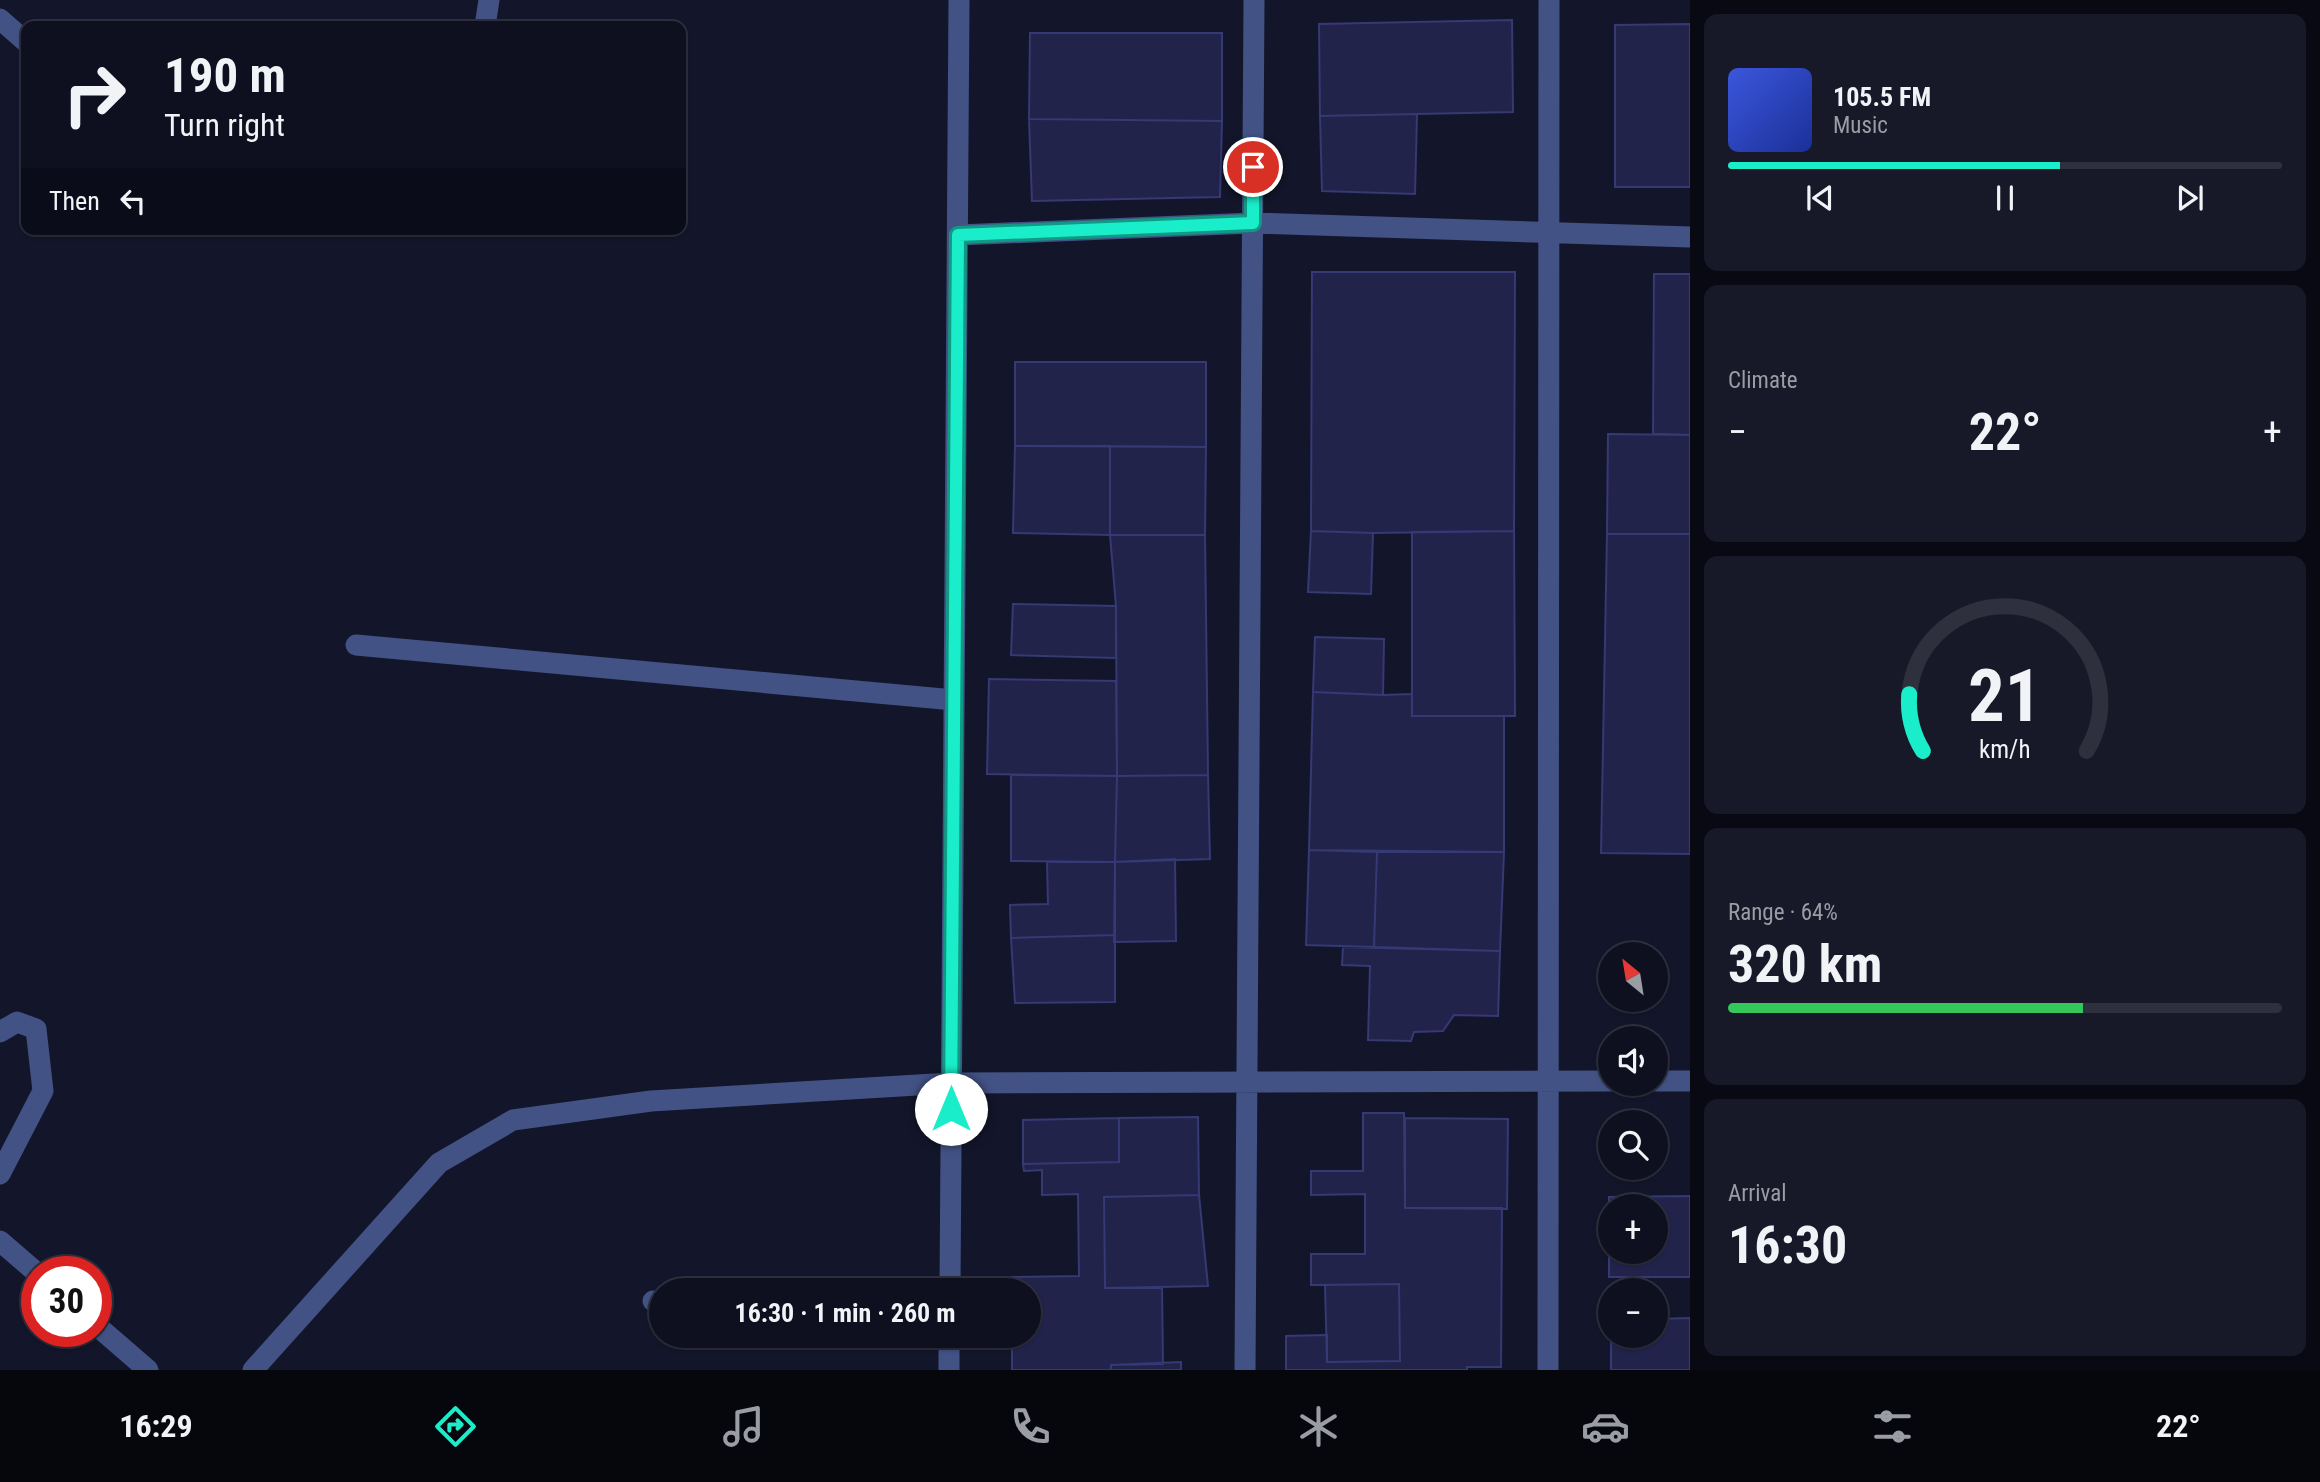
<!DOCTYPE html>
<meta charset="utf-8">
<style>
:root{--surface:#0e1020;--page:#171929;--text:#f1f3f6;--muted:#9b9da5;--line:#2e303e;--accent:#1aedca}
body{margin:0;font-family:"Roboto Condensed",sans-serif;background:var(--page);color:var(--text);height:100vh;display:flex;flex-direction:column;font-size:26px;white-space:nowrap}
*{box-sizing:border-box;margin:0}
p{font-size:23px;color:var(--muted)}
.icon{flex:none;width:38px;height:38px;fill:none;stroke:currentColor;stroke-width:2;stroke-linecap:round;stroke-linejoin:round}
.map{position:relative;flex:1;overflow:hidden}
.details{display:flex;flex-direction:column;gap:14px;padding:14px;background:#080912;width:630px}
.details>*{flex:none}
.banner{position:absolute;left:21px;top:21px;width:665px;height:214px;border-radius:14px;box-shadow:0 2px 5px #0004,0 0 0 2px var(--line);background:#0e1020;color:var(--text);overflow:hidden}
.needle{width:46px;rotate:330deg}
.fabs{position:absolute;left:1598px;top:942px;display:grid;gap:14px}
.fabs a{display:grid;place-items:center;width:70px;height:70px;border-radius:50%;background:var(--surface);box-shadow:0 2px 5px #0004,0 0 0 2px var(--line);font-size:35px}
.speed{position:absolute;left:21px;top:1256px;display:flex;gap:14px;font-size:35px;font-weight:700;text-align:center}
.speed>*{display:grid;place-content:center;width:91px;height:91px;border-radius:50%;background:var(--surface);box-shadow:0 2px 5px #0004,0 0 0 2px var(--line);line-height:1}
.speed .limit{border:10px solid #d22;background:#fff;color:#111}
.pin{position:absolute;display:grid;place-items:center;width:60px;height:60px;color:#fff;margin:-30px;border:4px solid #fff;border-radius:50%;box-shadow:0 2px 7px #0007}
.me{position:absolute;width:77px;margin:-38px;rotate:0deg;stroke-linejoin:round;filter:drop-shadow(0 0 5px #0008)}
.turn{display:flex;align-items:center;gap:24px;height:147px;padding:0 28px;font-size:32px}
.turn .icon{width:91px;height:91px;stroke-width:2.5}
.turn b{display:block;font-size:49px;line-height:60px}
.then{display:flex;align-items:center;height:66px;padding:0 28px;background:#0003;gap:14px;font-size:26px}
.big{font-size:52px;font-weight:700;line-height:1.1}
.details .tile{flex:1;display:flex;flex-direction:column;justify-content:center;gap:10px;min-width:0;padding:0 24px;border-radius:14px;background:var(--page)}
.details .dial{align-items:center;gap:0}
.dial svg{height:182px;overflow:visible;fill:none;stroke:var(--line);stroke-width:7;stroke-linecap:round;text-anchor:middle}
.dial text{fill:var(--text);stroke:none}
.song{display:flex;align-items:center;gap:21px}
.cover{width:84px;height:84px;border-radius:10px;background:linear-gradient(135deg,hsl(230 70% 55%),hsl(230 70% 35%))}
.played{height:7px;border-radius:4px;background:linear-gradient(90deg,var(--accent) 60%,var(--line) 60%)}
.keys{display:flex;justify-content:space-around;direction:ltr}
.heat{display:flex;justify-content:space-between;align-items:center;font-size:38px;direction:ltr}
.charge{height:10px;border-radius:5px;background:linear-gradient(90deg,#34c759 64%,var(--line) 0)}
.trip{position:absolute;left:649px;top:1278px;width:392px;height:70px;border-radius:35px;background:var(--surface);box-shadow:0 2px 5px #0004,0 0 0 2px var(--line);font-weight:700;line-height:70px;text-align:center}
.tab-bar{display:flex;height:112px;justify-content:space-around;align-items:center;background:#06060d;color:var(--muted)}
.tab-bar .icon{width:49px;height:49px}
.tab-bar .selected{color:var(--accent)}
.tab-bar b{font-size:32px;color:var(--text)}
main{display:flex;flex:1;min-height:0}
.map>svg:first-child{display:block}
.building{fill:#21234a;stroke:#353974;stroke-width:2;fill-rule:evenodd}
.lines{fill:none;stroke-linecap:round;stroke-linejoin:round}
.minor{stroke:#425285;stroke-width:21}
.route-casing{stroke:#119a83;stroke-width:18}
.route{stroke:#1aedca;stroke-width:12}
</style>
<main>
<div class="map">
<svg width="1690" height="1370" viewBox="0 0 1690 1370">
<rect width="100%" height="100%" fill="#13162a"/>
<!-- building -->
<path class="building" d="M 1512,20 L 1513,112 L 1320,116 L 1319,24 Z
M 1690,24 L 1690,187 L 1615,187 L 1615,25 Z
M 1030,33 L 1222,33 L 1222,121 L 1029,119 Z
M 1417,114 L 1415,194 L 1322,191 L 1320,116 Z
M 1029,119 L 1222,121 L 1220,197 L 1032,201 Z
M 1312,272 L 1515,272 L 1514,531 L 1373,533 L 1311,531 Z
M 1654,274 L 1690,274 L 1690,435 L 1653,434 Z
M 1015,362 L 1206,362 L 1206,447 L 1015,446 Z
M 1608,434 L 1690,435 L 1690,534 L 1607,534 Z
M 1015,446 L 1110,446 L 1110,535 L 1013,533 Z
M 1110,446 L 1206,447 L 1205,535 L 1110,535 Z
M 1311,531 L 1373,533 L 1371,594 L 1308,592 Z
M 1514,531 L 1515,716 L 1412,716 L 1412,532 Z
M 1607,534 L 1690,534 L 1690,854 L 1601,853 Z
M 1110,535 L 1205,535 L 1208,775 L 1117,776 L 1116,606 Z
M 1013,604 L 1116,606 L 1116,658 L 1011,655 Z
M 1315,637 L 1384,639 L 1383,695 L 1313,692 Z
M 989,679 L 1116,681 L 1117,776 L 987,774 Z
M 1313,692 L 1383,695 L 1412,694 L 1412,716 L 1504,716 L 1504,852 L 1309,850 Z
M 1011,775 L 1117,776 L 1115,862 L 1011,861 Z
M 1208,775 L 1210,859 L 1115,862 L 1117,776 Z
M 1309,850 L 1377,852 L 1374,947 L 1306,945 Z
M 1377,852 L 1504,852 L 1500,951 L 1374,947 Z
M 1175,859 L 1176,941 L 1114,942 L 1115,862 Z
M 1047,862 L 1115,862 L 1115,935 L 1011,938 L 1010,905 L 1048,904 Z
M 1115,935 L 1115,1002 L 1015,1003 L 1011,938 Z
M 1343,947 L 1500,951 L 1498,1016 L 1454,1015 L 1443,1031 L 1414,1032 L 1411,1041 L 1368,1040 L 1370,966 L 1342,965 Z
M 1363,1113 L 1404,1113 L 1405,1208 L 1502,1208 L 1501,1367 L 1467,1367 L 1467,1370 L 1286,1370 L 1286,1336 L 1327,1335 L 1327,1362 L 1400,1361 L 1399,1284 L 1311,1285 L 1311,1254 L 1365,1254 L 1365,1194 L 1311,1195 L 1311,1171 L 1363,1171 Z
M 1198,1117 L 1199,1195 L 1104,1197 L 1105,1288 L 1162,1288 L 1163,1364 L 1111,1365 L 1111,1370 L 1012,1370 L 1012,1335 L 1029,1335 L 1029,1290 L 1011,1290 L 1011,1277 L 1079,1276 L 1078,1194 L 1042,1195 L 1042,1170 L 1024,1171 L 1023,1164 L 1119,1162 L 1119,1118 Z
M 1119,1118 L 1119,1162 L 1023,1164 L 1023,1120 Z
M 1405,1118 L 1508,1119 L 1507,1209 L 1405,1208 Z
M 1199,1195 L 1208,1286 L 1105,1288 L 1104,1197 Z
M 1690,1196 L 1690,1277 L 1609,1277 L 1609,1197 ZM 1610,1206 L 1656,1206 L 1656,1251 L 1610,1251 Z
M 1399,1284 L 1400,1361 L 1327,1362 L 1325,1285 Z
M 1690,1318 L 1690,1370 L 1611,1370 L 1611,1335 L 1656,1335 L 1656,1319 Z
M 1181,1362 L 1181,1370 L 1111,1370 L 1111,1365 Z"/>
<g class="lines">
<!-- minor -->
<path class="minor" d="M 0,19 L 26,42
M 485,26 L 489,0
M 958,235 L 1253,223 L 1690,237
M 356,645 L 954,700
M 0,1032 L 17,1022 L 36,1029 L 43,1091 L 0,1174
M 1656,1081 L 1690,1081
M 0,1241 L 37,1273
M 950,1290 L 959,0
M 653,1301 L 662,1302
M 96,1325 L 148,1370
M 253,1370 L 439,1163 L 513,1120 L 651,1101 L 951,1083 L 1610,1081
M 949,1370 L 949,1335
M 1245,1370 L 1254,0
M 1548,1370 L 1549,0"/>
</g>
<g class="lines">
<defs>
<path id="route" d="M 951,1109 L 958,235 L 1253,223 L 1253,167"/>
</defs>
<!-- route casing -->
<use href="#route" class="route-casing"/>
<!-- route -->
<use href="#route" class="route"/>
</g>
</svg>
<div class="fabs">
<a><svg class="needle" viewBox="-14 -14 28 28"><path d="M0-13l5 13h-10z" fill="#e53935"/><path d="M0 13l5-13h-10z" fill="#9b9da5"/></svg></a>
<a><svg class="icon" aria-label="sound" viewBox="0 0 24 24"><path d="M4 9h4l5-4v14l-5-4H4zM17 9q2 3 0 6"/></svg></a>
<a><svg class="icon" aria-label="search" viewBox="0 0 24 24"><circle cx="10" cy="10" r="6"/><path d="M15 15l6 6"/></svg></a>
<a>+</a>
<a>−</a>
</div>
<div class="speed"><div class="limit">30</div></div>
<div class="pin" style="left:1253px;top:167px;background:#d93025"><svg class="icon" aria-label="arrive" viewBox="0 0 24 24"><path d="M6 21V4h12l-3 4 3 4H6"/></svg></div>
<svg class="me" style="left:951px;top:1109px" viewBox="-20 -20 40 40"><circle r="19" fill="#fff"/><path d="M0-13L10 11 0 6-10 11z" fill="#1aedca"/></svg>
<div class="trip">16:30 · 1 min · 260 m</div>
<div class="banner">
<div class="turn"><svg class="icon" aria-label="right" viewBox="0 0 24 24"><path d="M7 20v-9h11M14 6l5 5-5 5"/></svg><div><b>190 m</b>Turn right</div></div>
<div class="then">Then<svg class="icon" aria-label="left" viewBox="0 0 24 24"><path d="M17 20v-9H6M10 6l-5 5 5 5"/></svg></div>
</div>
</div>
<section class="details">
<div class="tile">
<div class="song"><i class="cover"></i><div><b>105.5 FM</b><p>Music</p></div></div>
<div class="played"></div>
<div class="keys"><svg class="icon" aria-label="previous" viewBox="0 0 24 24"><path d="M18 5L8 12l10 7zM5 5v14"/></svg><svg class="icon" aria-label="pause" viewBox="0 0 24 24"><path d="M8 5v14M16 5v14"/></svg><svg class="icon" aria-label="next" viewBox="0 0 24 24"><path d="M6 5l10 7-10 7zM19 5v14"/></svg></div>
</div>
<div class="tile"><p>Climate</p>
<div class="heat"><a>−</a><b class="big">22°</b><a>+</a></div>
</div>
<div class="tile dial"><svg viewBox="0 0 100 80">
<path d="M14 69A42 42 0 1 1 86 69"/>
<path d="M14 69A42 42 0 0 1 8 44" stroke="#1aedca"/>
<text x="50" y="56" font-size="32" font-weight="700">21</text>
<text x="50" y="72" font-size="11">km/h</text>
</svg></div>
<div class="tile"><p>Range · 64%</p><b class="big">320 km</b><div class="charge"></div></div>
<div class="tile"><p>Arrival</p><b class="big">16:30</b></div>
</section>
</main>
<nav class="tab-bar">
<b>16:29</b>
<svg class="icon selected" aria-label="directions" viewBox="0 0 24 24"><path d="M12 3l9 9-9 9-9-9zM9 14v-3h6M13 9l2 2-2 2"/></svg>
<svg class="icon" aria-label="music" viewBox="0 0 24 24"><path d="M9 18V5l10-2v13"/><circle cx="6" cy="18" r="3"/><circle cx="16" cy="16" r="3"/></svg>
<svg class="icon" aria-label="phone" viewBox="0 0 24 24"><path d="M5 4h4l2 5-3 2q2 4 5 5l2-3 5 2v4C11 20 4 13 5 4z"/></svg>
<svg class="icon" aria-label="climate" viewBox="0 0 24 24"><path d="M12 3v18M4 7l16 10M4 17L20 7"/></svg>
<svg class="icon" aria-label="car" viewBox="0 0 24 24"><path d="M5 17H2v-5l4-1 3-4h7l3 4 3 1v5h-3M9 17h6M6 11h13"/><circle cx="7" cy="17" r="2"/><circle cx="17" cy="17" r="2"/></svg>
<svg class="icon" aria-label="filters" viewBox="0 0 24 24"><path d="M4 7h16M4 17h16"/><circle cx="9" cy="7" r="2"/><circle cx="15" cy="17" r="2"/></svg>
<b>22°</b>
</nav>
